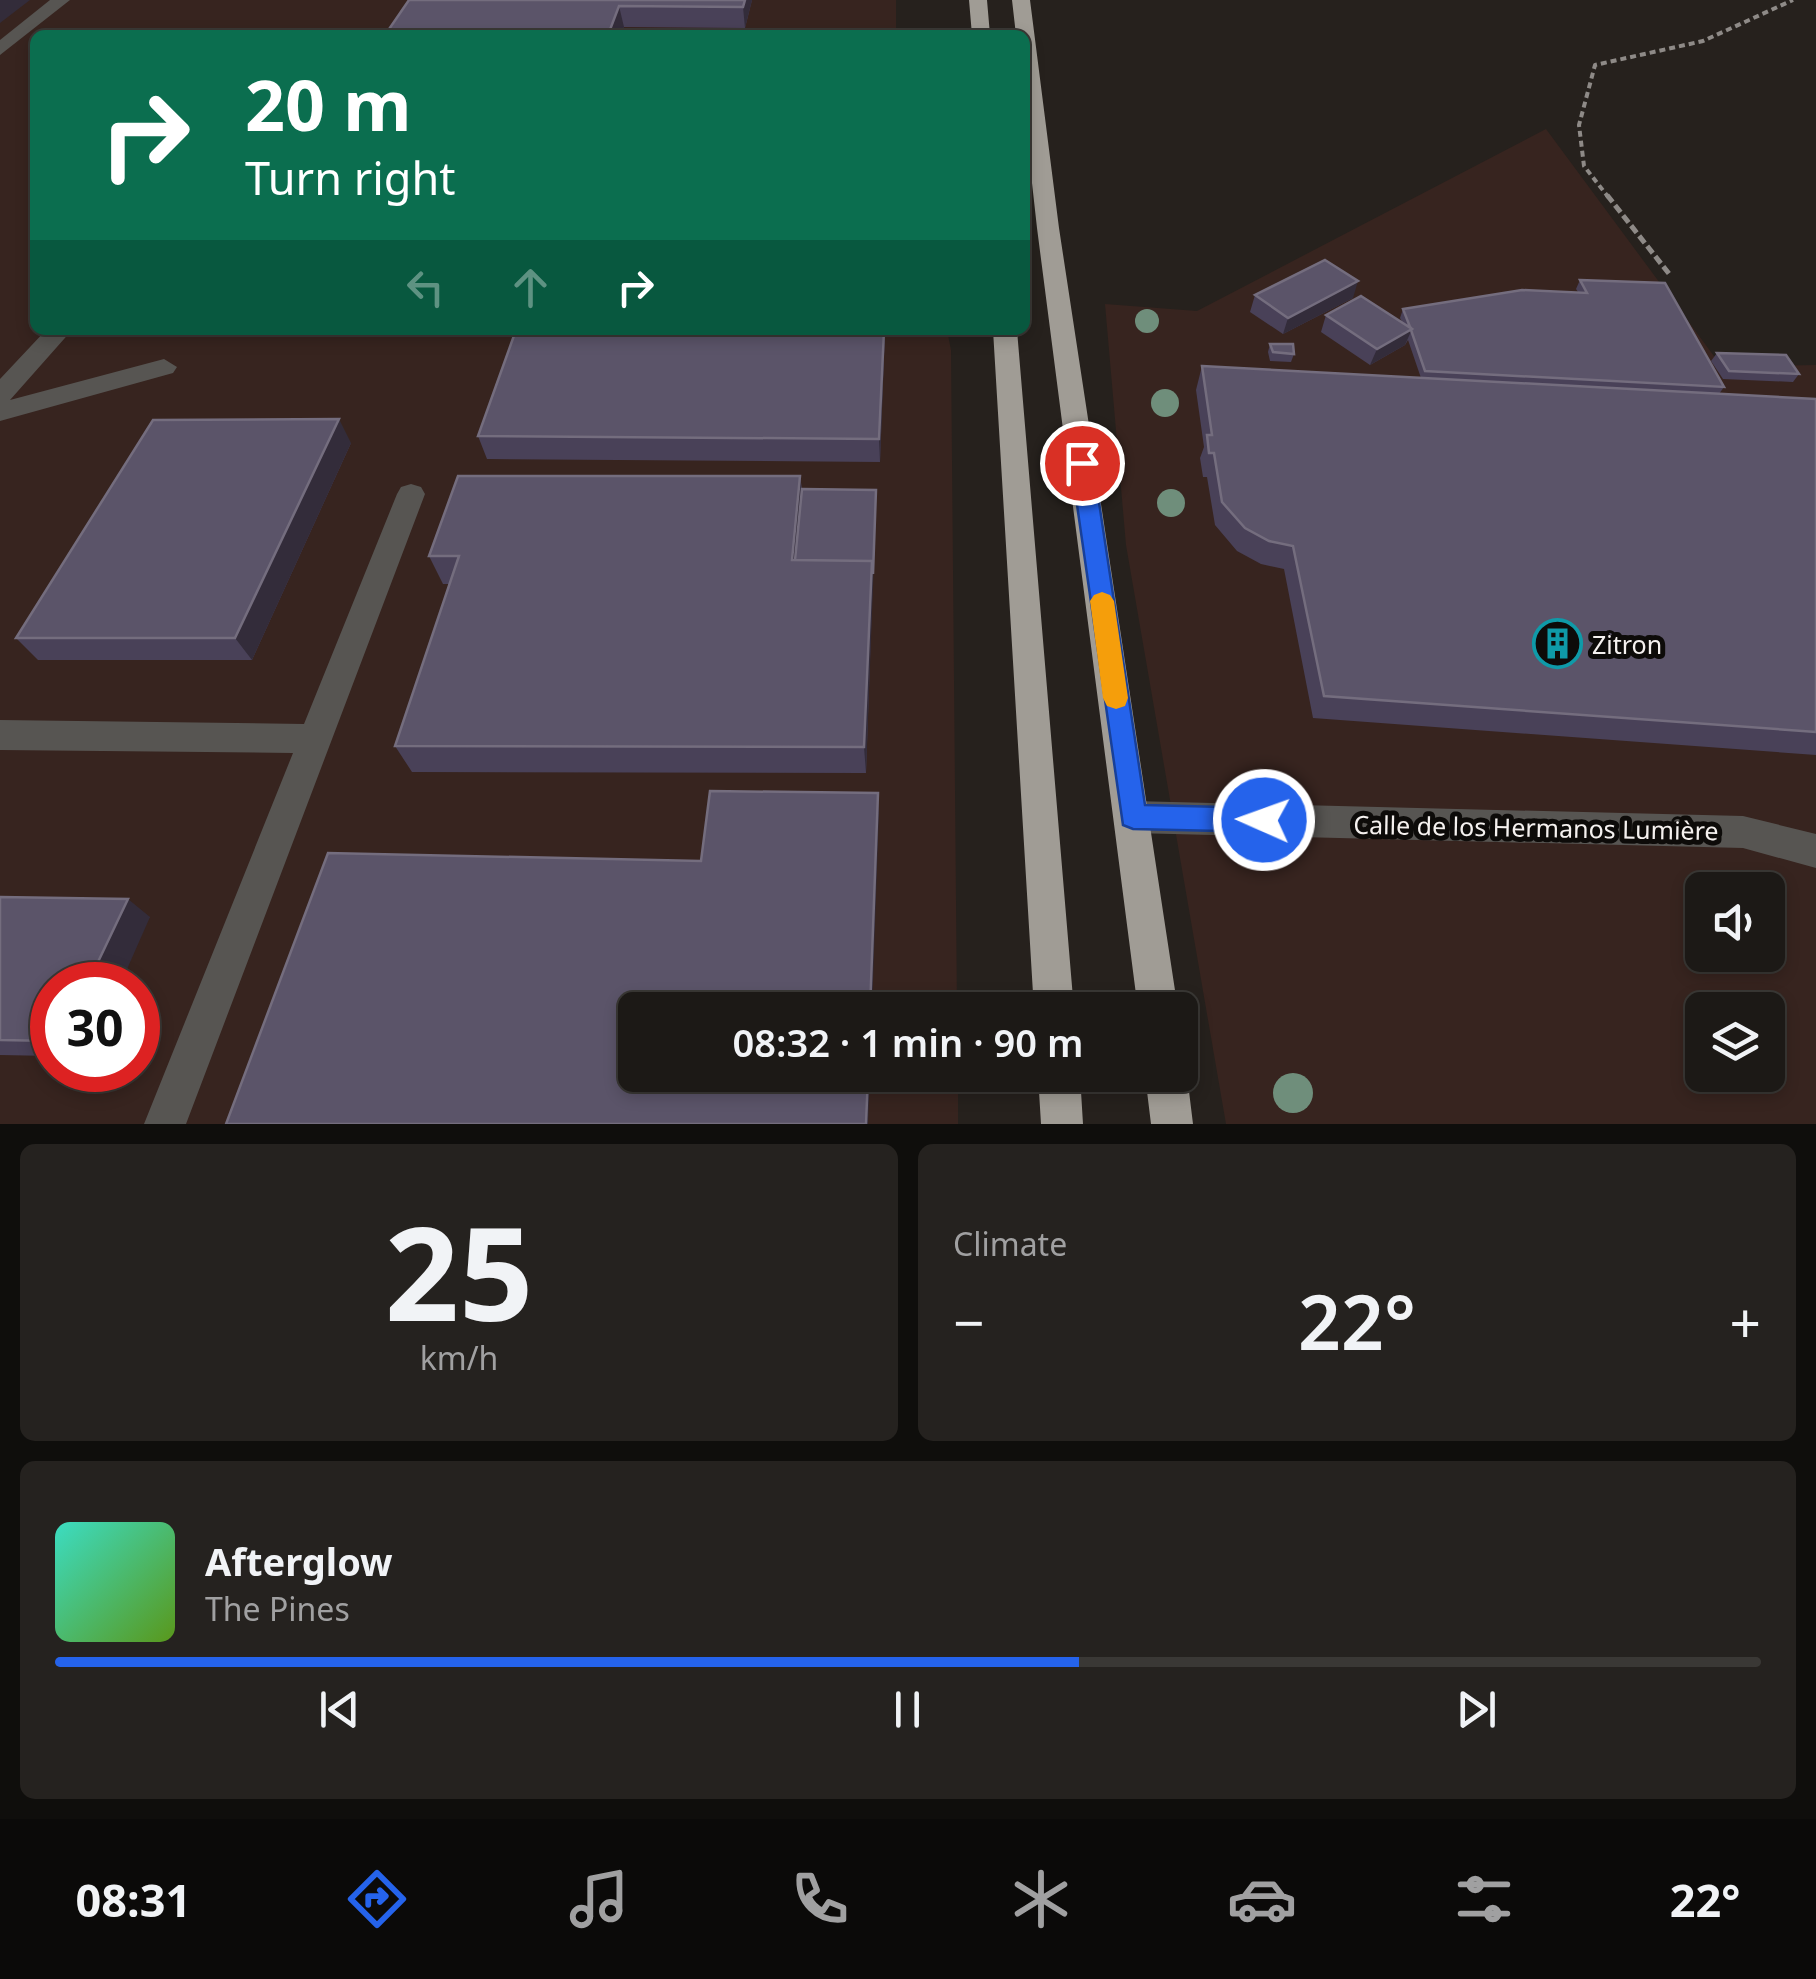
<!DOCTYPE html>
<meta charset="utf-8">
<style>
:root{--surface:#1c1916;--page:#25221f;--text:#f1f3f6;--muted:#a0a0a1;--line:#3a3835;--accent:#2563eb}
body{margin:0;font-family:"Noto Sans",sans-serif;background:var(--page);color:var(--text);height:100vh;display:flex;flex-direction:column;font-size:38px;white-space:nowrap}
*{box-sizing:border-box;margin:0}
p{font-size:32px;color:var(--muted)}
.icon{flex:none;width:55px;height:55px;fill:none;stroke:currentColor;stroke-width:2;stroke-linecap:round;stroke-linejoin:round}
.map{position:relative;height:1124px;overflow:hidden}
.drawer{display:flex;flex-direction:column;gap:20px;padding:20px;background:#0f0e0c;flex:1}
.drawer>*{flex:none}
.top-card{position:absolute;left:30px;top:30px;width:1000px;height:305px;border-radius:15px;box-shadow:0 5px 15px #0003,0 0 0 2px var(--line);background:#0b6e4f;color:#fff;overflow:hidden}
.controls{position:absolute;left:1685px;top:872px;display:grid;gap:20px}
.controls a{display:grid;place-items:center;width:100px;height:100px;border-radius:15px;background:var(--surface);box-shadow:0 5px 15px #0003,0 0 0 2px var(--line);font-size:50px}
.speed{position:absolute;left:30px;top:962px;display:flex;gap:20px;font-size:50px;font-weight:700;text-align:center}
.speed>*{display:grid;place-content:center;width:130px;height:130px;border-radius:50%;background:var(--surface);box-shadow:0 5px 15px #0003,0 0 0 2px var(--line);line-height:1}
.speed .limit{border:15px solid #d22;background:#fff;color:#111}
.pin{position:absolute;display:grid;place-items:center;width:85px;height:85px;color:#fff;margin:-42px;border:5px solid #fff;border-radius:50%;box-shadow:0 2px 10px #0007}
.me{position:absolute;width:110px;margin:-55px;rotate:272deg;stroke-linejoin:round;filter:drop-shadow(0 0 8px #0008)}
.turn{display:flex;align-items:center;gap:35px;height:210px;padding:0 50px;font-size:45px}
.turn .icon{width:130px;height:130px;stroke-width:2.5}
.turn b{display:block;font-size:70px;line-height:85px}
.lanes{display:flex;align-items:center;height:95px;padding:0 50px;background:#0003;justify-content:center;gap:50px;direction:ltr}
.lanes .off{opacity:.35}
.big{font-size:75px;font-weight:600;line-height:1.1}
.drawer .tile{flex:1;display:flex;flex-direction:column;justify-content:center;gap:15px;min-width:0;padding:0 35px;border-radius:15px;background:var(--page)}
.drawer .dial{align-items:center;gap:0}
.dial b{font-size:130px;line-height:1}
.song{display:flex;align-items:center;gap:30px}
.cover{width:120px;height:120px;border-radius:15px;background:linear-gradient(135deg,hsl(170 70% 55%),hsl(90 70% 35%))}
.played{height:10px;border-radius:5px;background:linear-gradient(90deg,var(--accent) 60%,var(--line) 60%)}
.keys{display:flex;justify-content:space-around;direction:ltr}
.heat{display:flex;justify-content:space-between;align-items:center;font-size:55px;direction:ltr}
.drawer .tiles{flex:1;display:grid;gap:20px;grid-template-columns:1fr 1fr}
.tile:last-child{grid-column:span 2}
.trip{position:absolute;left:618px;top:992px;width:580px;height:100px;border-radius:15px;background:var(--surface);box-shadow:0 5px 15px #0003,0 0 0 2px var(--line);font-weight:600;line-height:100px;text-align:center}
.tab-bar{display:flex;height:160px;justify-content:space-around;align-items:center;background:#0b0a09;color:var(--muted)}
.tab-bar .icon{width:70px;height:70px}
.tab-bar .selected{color:var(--accent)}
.tab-bar b{font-size:45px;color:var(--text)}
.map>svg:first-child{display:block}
.industrial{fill:#37241f;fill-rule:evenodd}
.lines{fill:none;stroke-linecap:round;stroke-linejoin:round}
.path-far1{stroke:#8e8a87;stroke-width:4;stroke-dasharray:6 4;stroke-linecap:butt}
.path{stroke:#8e8a87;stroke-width:5;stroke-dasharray:9 4;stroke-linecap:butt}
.minor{fill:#575552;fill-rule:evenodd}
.highway{fill:#a09c95;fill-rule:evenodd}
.tree{fill:#6f8e7b}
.wall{fill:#494158}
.shaded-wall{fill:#332c3a}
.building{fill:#5b5469;stroke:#746d7e;stroke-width:2.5}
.route{fill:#2563eb;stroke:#184099;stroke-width:2.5}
.slow{fill:#f59e0b}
.labels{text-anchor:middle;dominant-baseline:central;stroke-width:10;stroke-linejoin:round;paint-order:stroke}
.poi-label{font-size:25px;fill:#f5f1ef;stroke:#0d0b09;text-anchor:start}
.street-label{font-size:25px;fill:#f5f1ef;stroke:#0d0b09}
</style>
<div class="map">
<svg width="1816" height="1124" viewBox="0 0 1816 1124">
<rect width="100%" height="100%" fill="#26211d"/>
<!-- industrial -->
<path class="industrial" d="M 0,0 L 896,0 L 896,35 L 35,35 L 35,330 L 947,330 L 951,350 L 957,1010 L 635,1010 L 635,1075 L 958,1075 L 958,1124 L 0,1124 ZM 52,985 L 138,985 L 138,1070 L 52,1070 Z
M 1546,129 L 1722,367 L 1816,365 L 1816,1124 L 1226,1124 L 1126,545 L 1105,304 L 1197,311 ZM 1702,890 L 1768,890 L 1768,955 L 1702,955 ZM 1702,1010 L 1768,1010 L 1768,1075 L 1702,1075 Z"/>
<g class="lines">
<!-- path-far1 -->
<path class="path-far1" d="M 1609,198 L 1584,166 L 1579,125 L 1595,65 L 1703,41 L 1793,0"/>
<!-- path -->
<path class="path" d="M 1607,195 L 1670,275"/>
<!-- minor -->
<path class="minor" d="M 50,0 L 70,0 L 0,55 L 0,40 Z
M 46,330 L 72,330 L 10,400 L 164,359 L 177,367 L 173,373 L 0,421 L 0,379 Z
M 411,484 L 421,487 L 425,494 L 186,1124 L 144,1124 L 293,753 L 0,750 L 0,720 L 304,724 L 397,494 L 401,487 Z
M 1133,801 L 1743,816 L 1816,834 L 1816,868 L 1743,848 L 1133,833 L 1120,828 L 1115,817 L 1120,806 Z"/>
<!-- highway -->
<path class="highway" d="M 969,0 L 987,0 L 990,35 L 972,35 Z
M 1012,0 L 1030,0 L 1059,228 L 1178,1010 L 1138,1010 L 1037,228 L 1025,120 L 1025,35 L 1016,35 Z
M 993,330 L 1017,330 L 1074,1010 L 1034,1010 Z
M 1180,1060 L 1187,1075 L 1193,1124 L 1151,1124 L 1145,1075 L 1180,1075 Z
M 1038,1075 L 1080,1075 L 1083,1124 L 1041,1124 Z"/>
</g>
<!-- trees -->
<g class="tree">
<circle cx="1147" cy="321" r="12"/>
<circle cx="1165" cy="403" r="14"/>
<circle cx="1171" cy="503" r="14"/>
<circle cx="1293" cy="1093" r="20"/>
</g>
<!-- wall -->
<path class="wall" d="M 409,0 L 752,0 L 745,28 L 624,27 L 621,35 L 385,35 Z
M 1580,280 L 1724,387 L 1719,394 L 1816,399 L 1816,755 L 1313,718 L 1284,569 L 1261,564 L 1237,551 L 1215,525 L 1207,477 L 1203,477 L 1200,458 L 1204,447 L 1196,390 L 1202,366 L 1421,378 L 1408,340 L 1405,345 L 1370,365 L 1321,332 L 1326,315 L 1402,322 L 1400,318 L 1403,309 L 1578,292 L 1576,289 Z
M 1255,295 L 1353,298 L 1283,334 L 1250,312 Z
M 516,330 L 885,330 L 880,462 L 487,459 L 478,436 Z
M 1270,344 L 1294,354 L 1291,362 L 1270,361 L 1268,352 Z
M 1717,353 L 1799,374 L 1793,382 L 1723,379 L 1711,361 Z
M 351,443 L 252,660 L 38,660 L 16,638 Z
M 800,476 L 802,489 L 876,490 L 866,773 L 412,772 L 395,746 L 449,584 L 443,584 L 429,556 Z
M 0,897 L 150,917 L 52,985 L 52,1056 L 0,1055 Z"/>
<!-- shaded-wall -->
<path class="shaded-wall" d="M 0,0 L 30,0 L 0,23 Z
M 745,0 L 752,0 L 745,28 L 743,7 Z
M 619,6 L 624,27 L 621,35 L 608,35 Z
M 1358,281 L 1353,298 L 1283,334 L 1288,318 Z
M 1412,329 L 1405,345 L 1370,365 L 1377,349 Z
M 884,330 L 885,330 L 880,462 L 879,439 Z
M 339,419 L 351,443 L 252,660 L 235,638 Z
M 800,476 L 803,505 L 797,573 L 792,560 Z
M 876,490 L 876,506 L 866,773 L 864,747 Z
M 878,793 L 879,813 L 872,1010 L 870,1010 Z
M 128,899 L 150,917 L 120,985 L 87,985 Z
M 868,1075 L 870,1075 L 868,1124 L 866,1124 Z"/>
<!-- building -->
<path class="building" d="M 409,0 L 745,0 L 743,7 L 619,6 L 608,35 L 385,35 Z
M 1325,260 L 1358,281 L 1288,318 L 1255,295 Z
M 1580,280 L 1665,283 L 1724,387 L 1425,371 L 1411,330 L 1412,329 L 1410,327 L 1403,309 L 1522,290 L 1587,293 Z
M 1361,296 L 1412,329 L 1377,349 L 1326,315 Z
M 516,330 L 884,330 L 879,439 L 478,436 Z
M 1270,344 L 1293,344 L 1294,354 L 1273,352 Z
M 1717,353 L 1786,355 L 1799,374 L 1729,371 Z
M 1202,366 L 1816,399 L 1816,732 L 1324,696 L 1293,546 L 1269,541 L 1245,528 L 1222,502 L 1214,453 L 1209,453 L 1207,435 L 1212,435 Z
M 339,419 L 235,638 L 16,638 L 153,420 Z
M 458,476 L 800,476 L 792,560 L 872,561 L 864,747 L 395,746 L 459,556 L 429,556 Z
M 802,489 L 876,490 L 873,574 L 872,561 L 795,560 Z
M 710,791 L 878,793 L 870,1010 L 635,1010 L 635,1075 L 868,1075 L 866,1124 L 226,1124 L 328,853 L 701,861 Z
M 0,897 L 128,899 L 87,985 L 52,985 L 52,1041 L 0,1040 Z"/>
<!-- route -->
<path class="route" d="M 1082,456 L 1093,463 L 1145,805 L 1264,808 L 1274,811 L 1278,820 L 1274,829 L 1264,832 L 1133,829 L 1123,825 L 1071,463 Z"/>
<!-- slow -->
<path class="slow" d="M 1102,592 L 1110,595 L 1114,601 L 1128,698 L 1125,706 L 1116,709 L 1107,706 L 1103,698 L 1090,601 L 1094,595 Z"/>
<!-- icons -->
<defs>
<symbol id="building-ring" viewBox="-11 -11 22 22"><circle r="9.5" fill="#0d0b09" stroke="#0f9aa8" stroke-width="1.5"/><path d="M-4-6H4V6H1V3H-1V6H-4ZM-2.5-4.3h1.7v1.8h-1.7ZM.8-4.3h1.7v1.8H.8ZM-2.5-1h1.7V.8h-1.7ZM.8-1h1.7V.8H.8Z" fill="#0f9aa8"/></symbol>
</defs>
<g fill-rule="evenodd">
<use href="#building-ring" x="1530" y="616" width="55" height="55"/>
</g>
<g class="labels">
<!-- poi labels -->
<g class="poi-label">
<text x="1592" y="644">Zitron</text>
</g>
<!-- street labels -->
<g class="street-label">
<text transform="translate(1536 827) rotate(1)">Calle de los Hermanos Lumière</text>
</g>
</g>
</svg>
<div class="controls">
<a><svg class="icon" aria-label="sound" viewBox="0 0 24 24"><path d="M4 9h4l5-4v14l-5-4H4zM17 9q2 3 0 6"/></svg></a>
<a><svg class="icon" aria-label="layers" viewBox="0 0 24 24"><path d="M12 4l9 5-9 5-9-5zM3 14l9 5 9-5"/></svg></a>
</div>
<div class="speed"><div class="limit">30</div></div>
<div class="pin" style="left:1082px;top:463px;background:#d93025"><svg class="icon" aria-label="arrive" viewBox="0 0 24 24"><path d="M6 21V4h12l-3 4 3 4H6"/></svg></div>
<svg class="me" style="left:1264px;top:820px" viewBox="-20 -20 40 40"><circle r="17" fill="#2563eb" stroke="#fff" stroke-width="3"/><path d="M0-11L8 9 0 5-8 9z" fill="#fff"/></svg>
<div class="trip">08:32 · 1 min · 90 m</div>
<div class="top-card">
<div class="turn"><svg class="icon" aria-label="right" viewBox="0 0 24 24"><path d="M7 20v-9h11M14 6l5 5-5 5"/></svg><div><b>20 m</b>Turn right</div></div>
<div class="lanes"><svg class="icon off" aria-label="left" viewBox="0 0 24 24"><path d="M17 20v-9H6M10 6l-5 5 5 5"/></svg><svg class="icon off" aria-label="ahead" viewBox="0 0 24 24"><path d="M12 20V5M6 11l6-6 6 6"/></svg><svg class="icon" aria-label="right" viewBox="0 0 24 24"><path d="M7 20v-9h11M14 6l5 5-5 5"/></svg></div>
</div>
</div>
<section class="drawer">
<div class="tiles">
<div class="tile dial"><b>25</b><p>km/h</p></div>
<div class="tile"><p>Climate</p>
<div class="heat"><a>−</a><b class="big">22°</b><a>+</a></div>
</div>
<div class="tile">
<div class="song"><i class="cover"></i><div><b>Afterglow</b><p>The Pines</p></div></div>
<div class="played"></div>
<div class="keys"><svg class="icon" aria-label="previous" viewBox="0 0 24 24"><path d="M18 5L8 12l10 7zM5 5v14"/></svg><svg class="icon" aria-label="pause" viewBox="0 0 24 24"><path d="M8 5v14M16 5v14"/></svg><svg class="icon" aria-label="next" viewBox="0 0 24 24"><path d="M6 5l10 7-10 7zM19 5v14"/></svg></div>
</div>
</div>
</section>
<nav class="tab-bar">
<b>08:31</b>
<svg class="icon selected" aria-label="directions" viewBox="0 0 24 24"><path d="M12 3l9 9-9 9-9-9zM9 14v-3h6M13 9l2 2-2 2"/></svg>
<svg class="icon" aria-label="music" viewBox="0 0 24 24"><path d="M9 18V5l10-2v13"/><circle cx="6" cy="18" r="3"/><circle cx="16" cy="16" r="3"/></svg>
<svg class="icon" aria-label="phone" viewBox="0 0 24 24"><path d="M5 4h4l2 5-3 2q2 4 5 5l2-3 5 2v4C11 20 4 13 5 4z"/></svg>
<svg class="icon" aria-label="climate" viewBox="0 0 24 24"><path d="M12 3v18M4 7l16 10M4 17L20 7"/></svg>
<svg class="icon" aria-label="car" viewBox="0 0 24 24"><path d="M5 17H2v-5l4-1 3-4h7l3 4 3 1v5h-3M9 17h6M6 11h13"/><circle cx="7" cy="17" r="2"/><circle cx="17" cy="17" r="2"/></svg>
<svg class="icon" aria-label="filters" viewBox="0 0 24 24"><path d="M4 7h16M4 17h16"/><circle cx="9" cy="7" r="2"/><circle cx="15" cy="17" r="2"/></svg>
<b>22°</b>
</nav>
